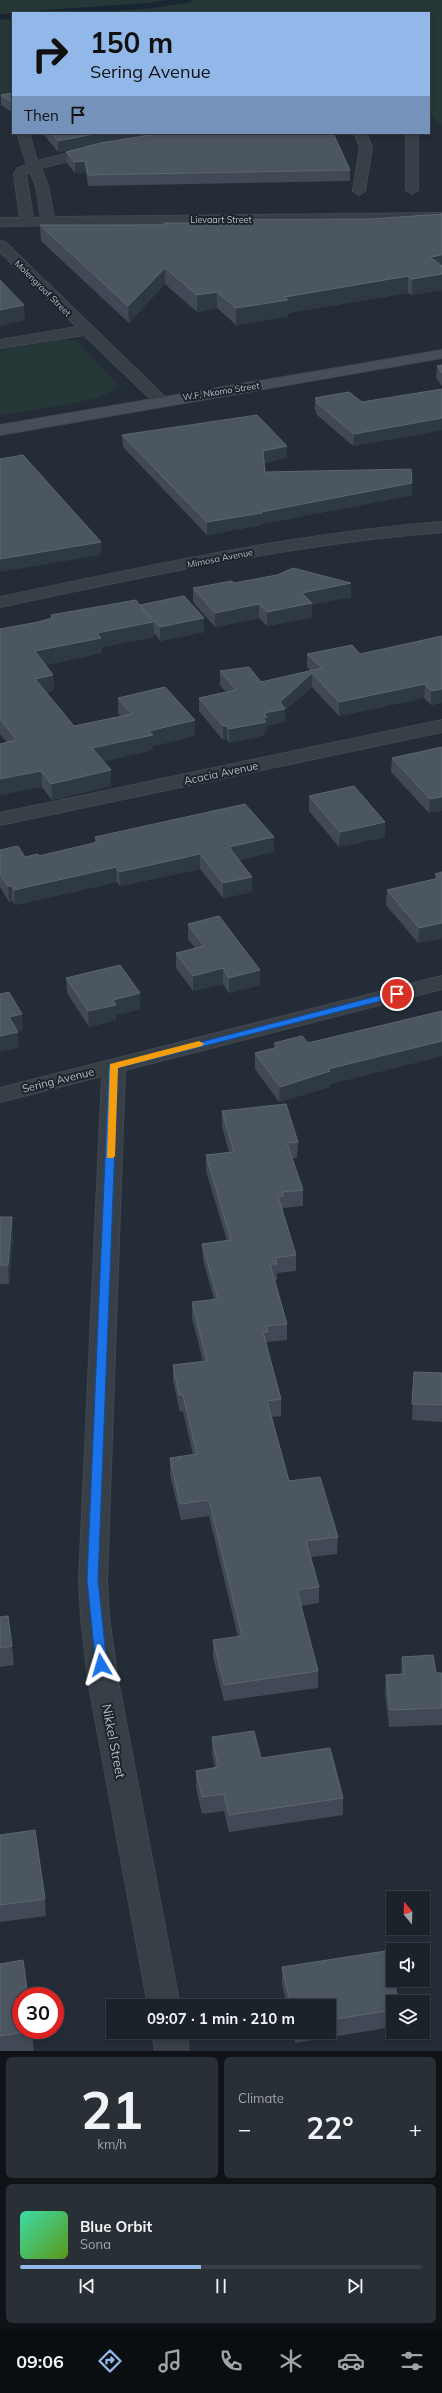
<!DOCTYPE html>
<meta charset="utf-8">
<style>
:root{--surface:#1b2229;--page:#282f35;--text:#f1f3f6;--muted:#a0a4a8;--line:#393f46;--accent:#92b7e9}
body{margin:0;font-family:Mulish,sans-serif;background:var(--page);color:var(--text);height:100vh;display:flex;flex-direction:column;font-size:15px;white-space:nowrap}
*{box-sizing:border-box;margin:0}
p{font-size:13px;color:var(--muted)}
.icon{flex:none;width:22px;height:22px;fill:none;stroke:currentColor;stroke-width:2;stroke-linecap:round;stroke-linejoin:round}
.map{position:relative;height:2051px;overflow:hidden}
.panel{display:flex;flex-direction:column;gap:6px;padding:6px;background:#0f1317;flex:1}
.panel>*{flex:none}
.hud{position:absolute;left:12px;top:12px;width:418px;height:122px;border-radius:0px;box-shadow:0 2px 6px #0003,0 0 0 1px var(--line);background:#92b7e9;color:#111;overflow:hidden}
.needle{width:26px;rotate:341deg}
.buttons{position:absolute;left:386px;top:1891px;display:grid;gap:8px}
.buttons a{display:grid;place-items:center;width:44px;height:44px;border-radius:0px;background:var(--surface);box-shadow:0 2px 6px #0003,0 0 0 1px var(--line);font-size:20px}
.speed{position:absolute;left:12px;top:1987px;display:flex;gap:8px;font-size:20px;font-weight:700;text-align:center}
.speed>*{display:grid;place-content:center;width:52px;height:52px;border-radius:50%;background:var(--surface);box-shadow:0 2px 6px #0003,0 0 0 1px var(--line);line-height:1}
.speed .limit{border:6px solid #d22;background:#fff;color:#111}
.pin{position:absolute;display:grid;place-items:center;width:34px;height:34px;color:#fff;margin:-17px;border:2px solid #fff;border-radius:50%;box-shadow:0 1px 4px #0007}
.me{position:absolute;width:44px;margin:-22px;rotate:353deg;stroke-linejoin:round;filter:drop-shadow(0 0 3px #0008)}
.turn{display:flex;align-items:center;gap:14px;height:84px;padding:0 12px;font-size:18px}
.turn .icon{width:52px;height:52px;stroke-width:2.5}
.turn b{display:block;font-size:28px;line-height:34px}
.then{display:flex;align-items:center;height:38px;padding:0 12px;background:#0003;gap:8px;font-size:15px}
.big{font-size:30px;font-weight:700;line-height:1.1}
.panel .tile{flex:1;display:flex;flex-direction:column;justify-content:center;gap:6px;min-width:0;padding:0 14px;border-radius:6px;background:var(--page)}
.panel .dial{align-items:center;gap:0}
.dial b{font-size:52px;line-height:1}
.song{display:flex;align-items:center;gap:12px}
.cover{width:48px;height:48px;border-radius:6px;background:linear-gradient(135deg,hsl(160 70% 55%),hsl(90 70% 35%))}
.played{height:4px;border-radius:2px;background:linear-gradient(90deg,var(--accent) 45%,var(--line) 45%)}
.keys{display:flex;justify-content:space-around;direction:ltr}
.heat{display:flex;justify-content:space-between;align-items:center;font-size:22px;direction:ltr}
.panel .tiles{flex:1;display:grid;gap:6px;grid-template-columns:1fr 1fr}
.tile:last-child{grid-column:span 2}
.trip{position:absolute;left:106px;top:1999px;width:230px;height:40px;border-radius:0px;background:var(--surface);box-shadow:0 2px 6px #0003,0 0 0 1px var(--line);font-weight:700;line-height:40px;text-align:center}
.tabs{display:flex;height:64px;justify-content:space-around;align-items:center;background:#0b0e10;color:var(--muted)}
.tabs .icon{width:28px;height:28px}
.tabs .active{color:var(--accent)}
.tabs b{font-size:18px;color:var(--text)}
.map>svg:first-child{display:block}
.green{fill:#263738}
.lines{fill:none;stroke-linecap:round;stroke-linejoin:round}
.stream{stroke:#192533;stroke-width:5.5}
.street-casing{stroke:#414850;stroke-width:2}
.secondary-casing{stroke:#414850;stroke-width:2}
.street{fill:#383f47;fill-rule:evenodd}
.secondary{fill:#464e5a;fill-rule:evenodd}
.wall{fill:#404955;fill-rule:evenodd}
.shaded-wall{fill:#2f3944}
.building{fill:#4c5661;stroke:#5c6570}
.route{fill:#1a73e8;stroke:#114b97}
.slow{fill:#f59e0b}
.labels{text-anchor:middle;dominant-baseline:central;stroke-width:4;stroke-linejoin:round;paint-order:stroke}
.far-street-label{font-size:9px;fill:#b3bac3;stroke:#1d242c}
.street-label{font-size:11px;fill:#b3bac3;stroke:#1d242c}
.near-street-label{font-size:13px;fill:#b3bac3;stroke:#1d242c}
</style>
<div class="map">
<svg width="442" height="2051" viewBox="0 0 442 2051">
<rect width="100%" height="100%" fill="#242d37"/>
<!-- green -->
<path class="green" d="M 0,0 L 442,0 L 442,125 L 429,114 L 429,13 L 13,13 L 13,96 L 0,97 Z
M 59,340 L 77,341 L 119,385 C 103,404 27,410 0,415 L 0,350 Z"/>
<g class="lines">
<!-- stream -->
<path class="stream" d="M 42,13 L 145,6 L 189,0
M 0,17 L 13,16"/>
<defs>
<path id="street" d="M 17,133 L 29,133 L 37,161 L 96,146 L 102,150 L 100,153 L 41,168 L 48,186 L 54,217 L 442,213 L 442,221 L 0,226 L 0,218 L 20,218 L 14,174 L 18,168 L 27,165 ZM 30,172 L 36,186 L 41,218 L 33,218 L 26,174 Z
M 354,133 L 366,133 L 372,147 L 365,191 L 359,195 L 353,191 L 360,147 Z
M 406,133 L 418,133 L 418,190 L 412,194 L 406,190 Z
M 0,241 L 5,242 L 166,398 L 169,401 L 166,404 L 156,404 L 84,335 L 0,348 L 0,340 L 77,327 L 0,252 Z
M 442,522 L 442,532 C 292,544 147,576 0,607 L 0,597 C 147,566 292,534 442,522 Z
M 442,720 L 442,732 L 0,825 L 0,813 Z
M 442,976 L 442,989 L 125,1070 L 107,1580 L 109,1618 L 118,1680 L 180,2006 L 148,2006 L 88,1680 L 81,1618 L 79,1580 L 102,1076 L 0,1102 L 0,1088 Z
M 152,2032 L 186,2032 L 189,2051 L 155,2051 Z"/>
<path id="secondary" d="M 442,350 L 442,358 L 0,435 L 0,425 Z"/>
</defs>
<!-- street casing -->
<use href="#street" class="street-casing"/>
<!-- secondary casing -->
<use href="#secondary" class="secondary-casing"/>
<!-- street -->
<use href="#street" class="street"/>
<!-- secondary -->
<use href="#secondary" class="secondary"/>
</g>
<!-- wall -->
<path class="wall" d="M 13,93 L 13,113 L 1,105 L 1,95 Z
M 41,133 L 333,133 L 350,170 L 350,181 L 88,186 L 86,172 L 75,173 L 67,163 L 66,152 L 89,146 L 58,152 L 45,136 ZM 147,135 L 118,140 L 139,136 Z
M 442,214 L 442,290 L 412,295 L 408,293 L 288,313 L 288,316 L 236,325 L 217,308 L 197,312 L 165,284 L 129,323 L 41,241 L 40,225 L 164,225 L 213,223 L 372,219 Z
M 442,365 L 442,386 L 436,378 L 437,366 Z
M 442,389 L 442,430 L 353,446 L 316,414 L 316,411 L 315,410 L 315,398 L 362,402 Z
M 122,435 L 287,446 L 287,458 L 264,463 L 265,472 L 412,495 L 262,524 L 262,525 L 207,535 L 123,447 Z
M 234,583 L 351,583 L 351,597 L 312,604 L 312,617 L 267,626 L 259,618 L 215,627 L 193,602 L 193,588 Z
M 140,605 L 204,632 L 160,641 L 154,633 L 154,637 L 102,647 L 102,653 L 45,665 L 53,675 L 54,690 L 46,692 L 74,726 L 121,716 L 118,713 L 118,698 L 195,720 L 195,736 L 153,746 L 153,750 L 104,761 L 111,770 L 111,786 L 52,800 L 0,734 L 0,629 L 38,622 L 51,618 L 51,615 Z
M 442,636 L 442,703 L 431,705 L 424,698 L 339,716 L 312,687 L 285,710 L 285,722 L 267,726 L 267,731 L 265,731 L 265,735 L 229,743 L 227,739 L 223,740 L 199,711 L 199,698 L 226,692 L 220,685 L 220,671 L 261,682 L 311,671 L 307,667 L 307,654 L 360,654 Z
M 442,747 L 429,813 L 391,772 L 392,758 Z
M 309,796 L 385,822 L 385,837 L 339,847 L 309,811 Z
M 95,837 L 274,837 L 274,852 L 239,860 L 252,877 L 252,892 L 223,898 L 200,869 L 120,886 L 117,882 L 15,905 L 12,901 L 9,902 L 0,887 L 0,850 L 25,857 L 39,856 L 95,843 Z
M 442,872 L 442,938 L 418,943 L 386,905 L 387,890 L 435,879 L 435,874 Z
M 188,924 L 260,985 L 229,993 L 223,984 L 193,991 L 176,968 L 176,953 L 195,948 L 188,939 Z
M 66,978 L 140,993 L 140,1009 L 116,1015 L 116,1020 L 89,1027 L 67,993 Z
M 442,1008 L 442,1056 L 330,1084 L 330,1087 L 279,1102 L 255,1069 L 255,1053 L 274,1048 L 274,1043 L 308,1043 L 442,1011 Z
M 222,1111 L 298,1142 L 297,1158 L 292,1158 L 303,1190 L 303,1206 L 283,1208 L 283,1212 L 296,1255 L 296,1271 L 277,1273 L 277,1280 L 275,1280 L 287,1324 L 287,1340 L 267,1342 L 267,1348 L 281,1399 L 281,1416 L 272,1417 L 289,1481 L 338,1537 L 337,1554 L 311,1557 L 319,1587 L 319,1603 L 301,1606 L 318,1671 L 318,1688 L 224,1701 L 213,1657 L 213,1640 L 238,1637 L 209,1516 L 181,1520 L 170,1475 L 170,1458 L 193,1455 L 183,1411 L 180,1412 L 173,1381 L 173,1365 L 203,1361 L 192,1318 L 192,1302 L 214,1299 L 203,1260 L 202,1244 L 227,1241 L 206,1171 L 206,1155 L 229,1152 L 222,1127 Z
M 0,1217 L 13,1235 L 9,1284 L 0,1284 Z
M 414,1372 L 442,1373 L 442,1422 L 412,1420 Z
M 0,1617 L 12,1646 L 14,1665 L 0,1667 Z
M 402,1657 L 436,1673 L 442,1673 L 442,1725 L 389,1727 L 385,1692 L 386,1675 L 401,1674 Z
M 212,1737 L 261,1758 L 343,1798 L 343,1815 L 229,1832 L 224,1811 L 202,1814 L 196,1788 L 196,1771 L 215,1768 L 212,1754 Z
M 0,1835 L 45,1899 L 46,1916 L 0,1922 Z
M 0,1964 L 32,2030 L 34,2051 L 0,2051 Z
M 282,1967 L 393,2002 L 393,2027 L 295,2043 L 293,2032 L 329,2032 L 329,2006 L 287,2006 L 282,1984 Z"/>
<!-- shaded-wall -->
<path class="shaded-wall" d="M 99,133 L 139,133 L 139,136 L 58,152 L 58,141 Z
M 85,161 L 86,172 L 75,173 L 75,162 Z
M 442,255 L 442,272 L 430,257 Z
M 165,268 L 165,284 L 129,323 L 128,306 Z
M 442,274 L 442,290 L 412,295 L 412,279 Z
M 408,276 L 408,293 L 288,313 L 288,316 L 236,325 L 236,308 L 285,297 Z
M 217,292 L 217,308 L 197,312 L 197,295 Z
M 24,305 L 25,320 L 0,326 L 0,310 Z
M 442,418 L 442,430 L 353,446 L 354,434 Z
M 287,446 L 287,458 L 262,463 L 263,451 Z
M 412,483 L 412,495 L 262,524 L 262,525 L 207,535 L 207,522 Z
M 101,542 L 101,555 L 0,572 L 0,559 Z
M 351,583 L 351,597 L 312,604 L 312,617 L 267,626 L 267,612 L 302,593 Z
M 259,604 L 259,618 L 215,627 L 215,613 Z
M 204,618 L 204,632 L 160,641 L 160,627 Z
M 153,622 L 154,637 L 102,647 L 102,653 L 35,667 L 35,651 L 97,633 Z
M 312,673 L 312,687 L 285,710 L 285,722 L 267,726 L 267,731 L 265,731 L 265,735 L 229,743 L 229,729 L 264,713 L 280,702 Z
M 53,675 L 54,690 L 35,694 L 35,679 Z
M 425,684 L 424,698 L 339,716 L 339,702 Z
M 442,689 L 442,703 L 431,705 L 431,691 Z
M 195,720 L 195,736 L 153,746 L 153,750 L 93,764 L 92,748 L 149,731 Z
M 223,726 L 227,726 L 227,739 L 223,740 Z
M 111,770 L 111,786 L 52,800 L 51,784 Z
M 41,771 L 42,787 L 0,795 L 0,779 Z
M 442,797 L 442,811 L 429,813 L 430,799 Z
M 385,822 L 385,837 L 339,847 L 340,832 Z
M 274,837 L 274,852 L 229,862 L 229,847 Z
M 200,854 L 200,869 L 120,886 L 119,872 Z
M 116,867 L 117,882 L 15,905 L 14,890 Z
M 252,877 L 252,892 L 223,898 L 223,883 Z
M 8,886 L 12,886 L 12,901 L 9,902 Z
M 442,923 L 442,938 L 418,943 L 419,928 Z
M 223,968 L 223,984 L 193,991 L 193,976 Z
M 260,970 L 260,985 L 229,993 L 229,978 Z
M 140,993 L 140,1009 L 116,1015 L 116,1020 L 89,1027 L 88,1011 L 113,1000 Z
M 22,1014 L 23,1030 L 10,1033 L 9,1017 Z
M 18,1032 L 19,1048 L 0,1052 L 0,1036 Z
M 442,1041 L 442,1056 L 330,1084 L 330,1087 L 279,1102 L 280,1087 L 328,1069 Z
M 12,1217 L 13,1235 L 9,1284 L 8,1265 Z"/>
<!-- building -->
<path class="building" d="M 13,93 L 13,103 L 1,95 Z
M 51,133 L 99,133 L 58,141 Z
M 162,133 L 333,133 L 350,170 L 88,175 L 85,161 L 75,162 L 66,152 L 101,143 Z
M 442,214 L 442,255 L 430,257 L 442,266 L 442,274 L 412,279 L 408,276 L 285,297 L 288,300 L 236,308 L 217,292 L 197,295 L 165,268 L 128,306 L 40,225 L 164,225 L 164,223 L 214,223 L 213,220 L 372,219 Z
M 0,280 L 24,305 L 0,310 Z
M 442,365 L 442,373 L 437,366 Z
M 442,389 L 442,418 L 354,434 L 316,402 L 319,401 L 315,398 L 349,392 L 362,402 Z
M 257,415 L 287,446 L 263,451 L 265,472 L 411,469 L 412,483 L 261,512 L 262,513 L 207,522 L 122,435 Z
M 23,455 L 101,542 L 0,559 L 0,459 Z
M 293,568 L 351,583 L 302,593 L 312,603 L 267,612 L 259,604 L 215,613 L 193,588 L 232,581 L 234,583 L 277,575 Z
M 184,596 L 204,618 L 160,627 L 140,605 Z
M 136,600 L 153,622 L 97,633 L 101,638 L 35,651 L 53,675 L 35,679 L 74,726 L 132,714 L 118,698 L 165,687 L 195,720 L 149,731 L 153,735 L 92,748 L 111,770 L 51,784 L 41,771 L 0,779 L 0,744 L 17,740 L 0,719 L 0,629 L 38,622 L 53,618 L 51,615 Z
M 442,636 L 442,689 L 431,691 L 425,684 L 339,702 L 312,673 L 280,702 L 285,709 L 264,713 L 267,717 L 263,718 L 266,722 L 229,729 L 227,726 L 223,726 L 199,698 L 236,690 L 220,671 L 249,667 L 261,682 L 322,668 L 307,654 L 352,645 L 360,654 Z
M 442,747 L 442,797 L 430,799 L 392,758 Z
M 354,786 L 385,822 L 340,832 L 309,796 Z
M 245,804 L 274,837 L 229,847 L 252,877 L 223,883 L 200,854 L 119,872 L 116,867 L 14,890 L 12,886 L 8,886 L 0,874 L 0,850 L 18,846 L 25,857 L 38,854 L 39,856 L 98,842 L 95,837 Z
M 442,872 L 442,923 L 419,928 L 387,890 L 439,878 L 435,874 Z
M 219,916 L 260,970 L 229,978 L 223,968 L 193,976 L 176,953 L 204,946 L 188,924 Z
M 120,965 L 140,993 L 113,1000 L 116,1005 L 88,1011 L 66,978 Z
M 9,992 L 22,1014 L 9,1017 L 18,1032 L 0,1036 L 0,994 Z
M 442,1011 L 442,1041 L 328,1069 L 330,1071 L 280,1087 L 255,1053 L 278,1047 L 274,1043 L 302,1036 L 308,1043 Z
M 286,1104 L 298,1142 L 287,1143 L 303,1190 L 283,1192 L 283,1196 L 278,1196 L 296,1255 L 275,1258 L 277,1264 L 270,1264 L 287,1324 L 266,1326 L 268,1332 L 263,1332 L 281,1399 L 267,1401 L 289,1481 L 320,1477 L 338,1537 L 306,1541 L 319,1587 L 297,1590 L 318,1671 L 224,1685 L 213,1640 L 242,1636 L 209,1500 L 180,1504 L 170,1458 L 197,1454 L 183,1395 L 179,1395 L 173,1365 L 207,1361 L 192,1302 L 218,1299 L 202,1244 L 231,1240 L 206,1155 L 234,1152 L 222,1111 Z
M 0,1217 L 12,1217 L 8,1265 L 0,1265 Z
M 414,1372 L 442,1373 L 442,1405 L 412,1404 Z
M 8,1616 L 12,1646 L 0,1648 L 0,1617 Z
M 433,1655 L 436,1673 L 442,1673 L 442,1708 L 390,1710 L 386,1675 L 404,1674 L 402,1657 Z
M 254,1731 L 261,1758 L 330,1748 L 343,1798 L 229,1815 L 224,1794 L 202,1797 L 196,1771 L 218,1767 L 212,1737 Z
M 35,1830 L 45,1899 L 0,1905 L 0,1835 Z
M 386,1951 L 399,2002 L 393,2002 L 393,2010 L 329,2020 L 329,2006 L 291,2006 L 282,1967 Z
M 23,1960 L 28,1996 L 21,1996 L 21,2030 L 32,2030 L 32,2031 L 0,2036 L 0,1964 Z"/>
<!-- route -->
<path class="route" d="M 397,991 L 402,994 L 400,996 L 118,1068 L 98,1580 L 107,1665 L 105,1668 L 96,1668 L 87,1580 L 109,1066 Z"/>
<!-- slow -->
<path class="slow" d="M 199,1041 L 204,1044 L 202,1046 L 118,1068 L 115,1156 L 113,1158 L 107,1158 L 110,1064 Z"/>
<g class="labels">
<!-- far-street labels -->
<g class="far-street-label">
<text x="221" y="219">Lievaart Street</text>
<text transform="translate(43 288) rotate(45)">Molengraaf Street</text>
<text transform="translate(221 391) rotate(-9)">W.F. Nkomo Street</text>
<text transform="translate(220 558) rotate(-11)">Mimosa Avenue</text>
</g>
<!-- street labels -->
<g class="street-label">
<text transform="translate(221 773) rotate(-12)">Acacia Avenue</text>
<text transform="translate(58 1080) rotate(-14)">Sering Avenue</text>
</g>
<!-- near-street labels -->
<g class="near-street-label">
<text transform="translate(114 1741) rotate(79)">Nikkel Street</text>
</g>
</g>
</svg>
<div class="buttons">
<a><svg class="needle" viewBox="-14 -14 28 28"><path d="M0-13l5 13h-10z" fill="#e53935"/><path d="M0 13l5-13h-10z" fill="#a0a4a8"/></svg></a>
<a><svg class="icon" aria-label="sound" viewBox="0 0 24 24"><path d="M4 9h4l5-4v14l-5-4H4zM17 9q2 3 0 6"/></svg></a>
<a><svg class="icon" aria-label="layers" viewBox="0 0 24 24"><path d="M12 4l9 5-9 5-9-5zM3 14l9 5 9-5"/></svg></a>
</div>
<div class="speed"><div class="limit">30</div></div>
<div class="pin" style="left:397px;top:994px;background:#d93025"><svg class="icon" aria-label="arrive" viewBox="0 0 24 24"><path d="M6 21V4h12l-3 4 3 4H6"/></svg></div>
<svg class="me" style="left:101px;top:1665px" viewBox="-20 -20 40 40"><path d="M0-17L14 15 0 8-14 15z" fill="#1a73e8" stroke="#fff" stroke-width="4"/></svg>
<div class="trip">09:07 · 1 min · 210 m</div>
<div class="hud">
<div class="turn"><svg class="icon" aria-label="right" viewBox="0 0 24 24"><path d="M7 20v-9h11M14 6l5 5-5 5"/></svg><div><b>150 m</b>Sering Avenue</div></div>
<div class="then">Then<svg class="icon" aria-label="arrive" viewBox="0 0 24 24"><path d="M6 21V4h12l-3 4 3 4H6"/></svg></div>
</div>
</div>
<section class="panel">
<div class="tiles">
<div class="tile dial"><b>21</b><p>km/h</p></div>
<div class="tile"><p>Climate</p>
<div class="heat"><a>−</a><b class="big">22°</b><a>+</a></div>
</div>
<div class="tile">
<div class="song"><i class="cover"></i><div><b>Blue Orbit</b><p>Sona</p></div></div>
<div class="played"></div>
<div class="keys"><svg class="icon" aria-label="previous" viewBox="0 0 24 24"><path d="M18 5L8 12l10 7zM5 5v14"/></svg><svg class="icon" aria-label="pause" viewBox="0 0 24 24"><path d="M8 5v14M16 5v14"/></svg><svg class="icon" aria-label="next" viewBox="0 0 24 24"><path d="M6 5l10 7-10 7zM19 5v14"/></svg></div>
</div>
</div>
</section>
<nav class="tabs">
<b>09:06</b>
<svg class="icon active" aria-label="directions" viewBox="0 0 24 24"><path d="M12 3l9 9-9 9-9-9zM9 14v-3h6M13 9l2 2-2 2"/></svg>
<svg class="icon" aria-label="music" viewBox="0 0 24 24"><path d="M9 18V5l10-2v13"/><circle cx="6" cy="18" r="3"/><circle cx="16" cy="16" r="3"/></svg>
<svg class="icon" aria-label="phone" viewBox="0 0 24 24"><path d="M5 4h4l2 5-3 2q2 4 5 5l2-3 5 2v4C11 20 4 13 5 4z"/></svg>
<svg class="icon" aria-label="climate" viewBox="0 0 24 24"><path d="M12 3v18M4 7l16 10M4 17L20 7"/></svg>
<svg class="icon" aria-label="car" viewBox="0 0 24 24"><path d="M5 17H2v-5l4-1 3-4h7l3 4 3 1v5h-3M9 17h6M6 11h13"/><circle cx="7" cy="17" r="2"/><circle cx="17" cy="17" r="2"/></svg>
<svg class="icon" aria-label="filters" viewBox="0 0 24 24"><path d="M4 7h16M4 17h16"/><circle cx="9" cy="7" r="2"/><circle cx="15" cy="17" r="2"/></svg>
</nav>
